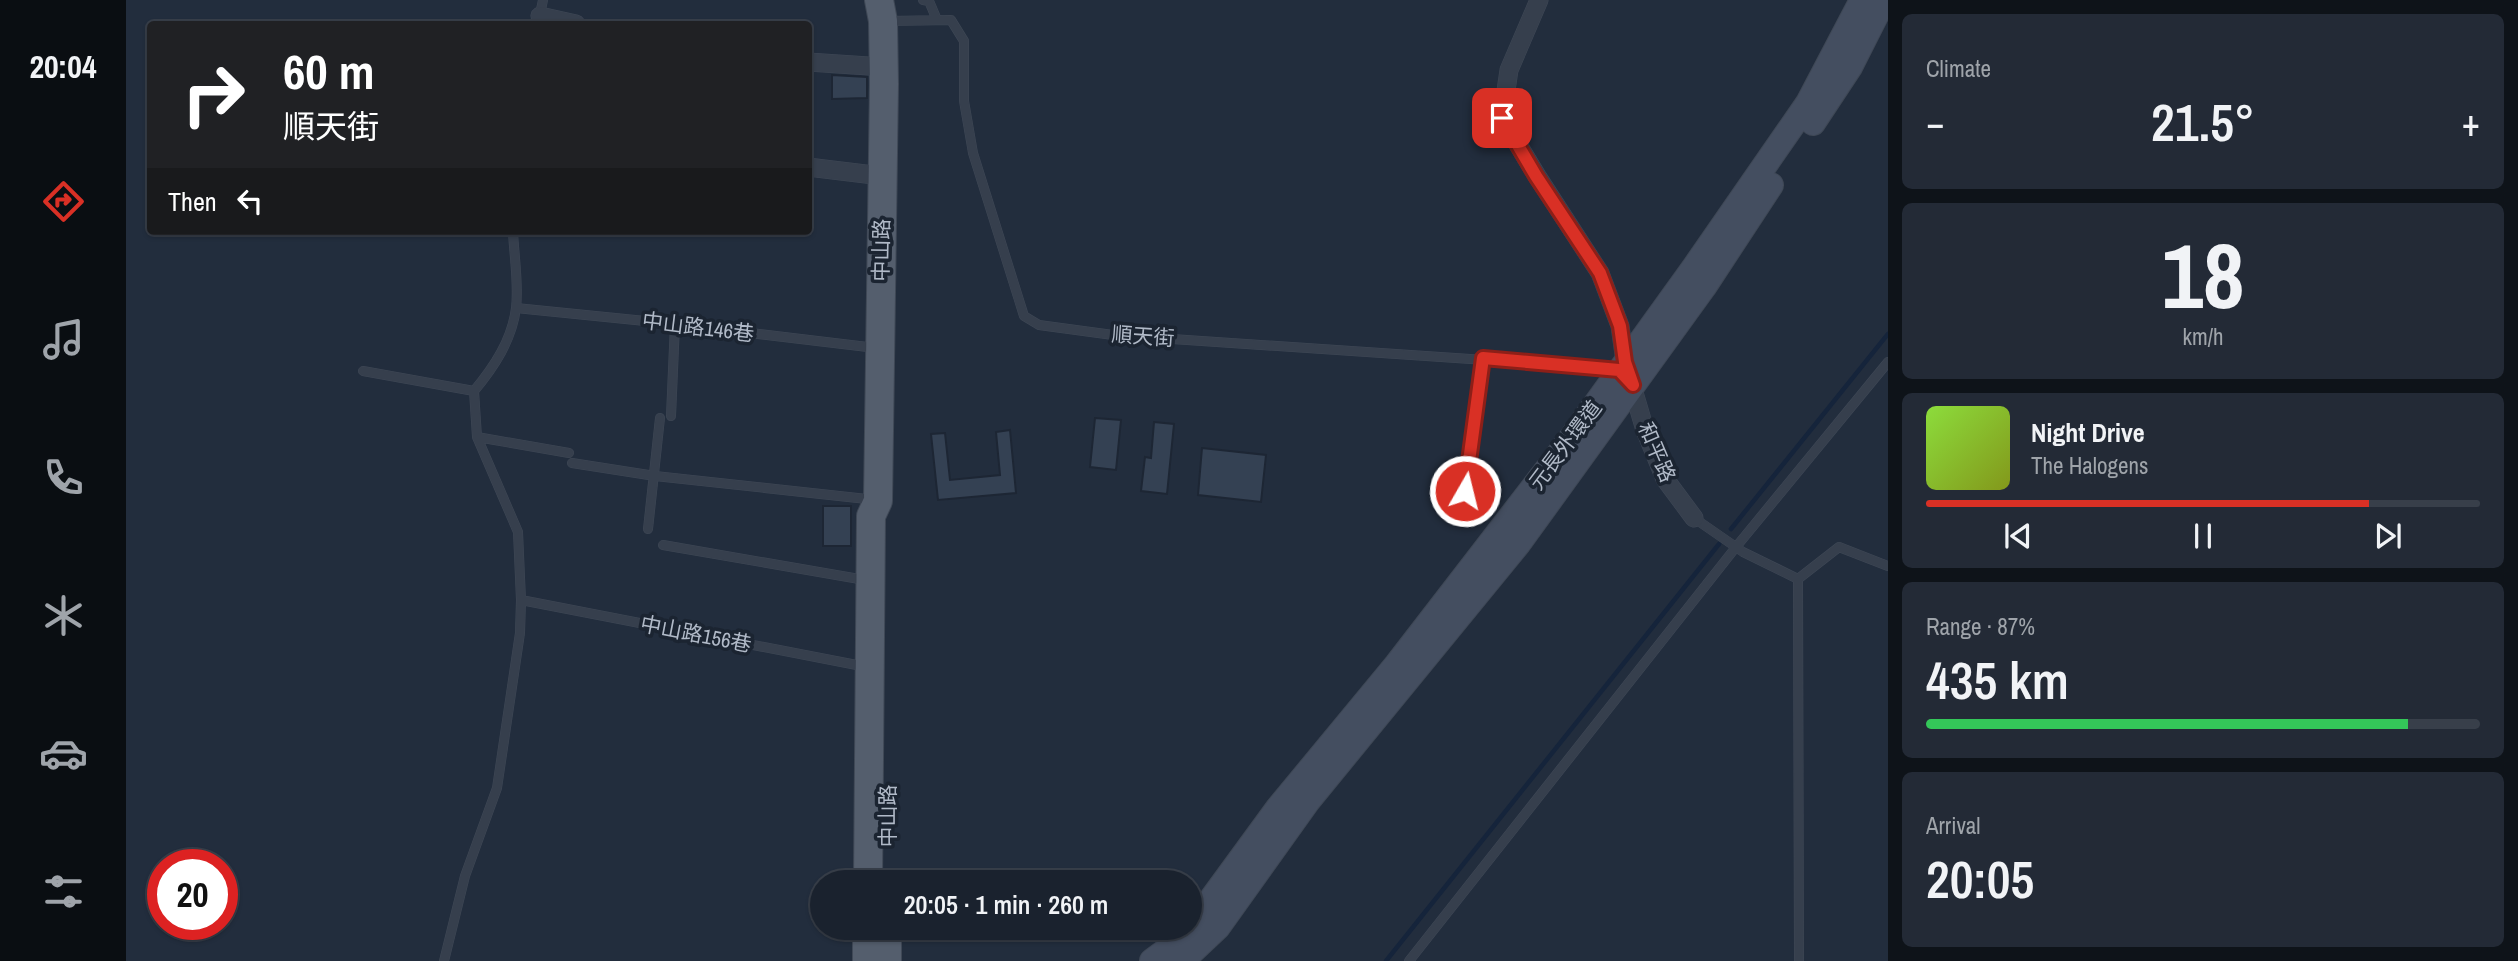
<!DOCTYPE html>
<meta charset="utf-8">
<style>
:root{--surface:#1a222e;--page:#232a36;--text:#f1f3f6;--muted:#9fa4aa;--line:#383f4a;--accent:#d93025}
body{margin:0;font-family:"Archivo Narrow","Noto Sans TC",sans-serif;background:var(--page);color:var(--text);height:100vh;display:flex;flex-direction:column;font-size:26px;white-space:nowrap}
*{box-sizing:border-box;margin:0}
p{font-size:23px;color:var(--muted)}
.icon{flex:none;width:38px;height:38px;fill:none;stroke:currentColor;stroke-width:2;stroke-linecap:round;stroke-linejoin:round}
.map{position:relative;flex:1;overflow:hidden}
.drawer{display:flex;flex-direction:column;gap:14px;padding:14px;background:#0e1319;width:630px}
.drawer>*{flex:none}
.guide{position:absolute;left:21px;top:21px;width:665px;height:214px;border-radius:7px;box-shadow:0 2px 5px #0004,0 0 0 2px var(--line);background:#202124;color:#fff;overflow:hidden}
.speed{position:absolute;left:21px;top:849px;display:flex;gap:14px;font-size:35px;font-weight:700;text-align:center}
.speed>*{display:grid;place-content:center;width:91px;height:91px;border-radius:50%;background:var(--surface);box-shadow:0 2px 5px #0004,0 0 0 2px var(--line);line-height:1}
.speed .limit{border:10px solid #d22;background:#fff;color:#111}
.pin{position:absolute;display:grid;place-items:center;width:60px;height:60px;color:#fff;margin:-30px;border-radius:14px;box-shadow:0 4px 10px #0006}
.me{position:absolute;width:77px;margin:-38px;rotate:8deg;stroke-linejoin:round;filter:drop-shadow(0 0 5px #0008)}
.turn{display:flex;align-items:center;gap:24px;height:147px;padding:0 21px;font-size:32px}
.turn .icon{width:91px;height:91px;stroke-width:2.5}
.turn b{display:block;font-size:49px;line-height:60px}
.then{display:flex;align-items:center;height:66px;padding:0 21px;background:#0003;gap:14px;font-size:26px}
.big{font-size:52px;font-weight:600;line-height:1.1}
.drawer .card{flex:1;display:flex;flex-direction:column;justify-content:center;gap:10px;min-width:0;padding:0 24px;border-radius:10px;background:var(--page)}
.drawer .dial{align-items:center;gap:0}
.dial b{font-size:91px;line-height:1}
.song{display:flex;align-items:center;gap:21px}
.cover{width:84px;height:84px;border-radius:10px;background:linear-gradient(135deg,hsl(90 70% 55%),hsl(70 70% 35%))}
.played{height:7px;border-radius:4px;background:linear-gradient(90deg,var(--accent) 80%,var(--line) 80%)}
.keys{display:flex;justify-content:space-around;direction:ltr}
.heat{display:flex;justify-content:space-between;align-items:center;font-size:38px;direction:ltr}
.charge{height:10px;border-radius:5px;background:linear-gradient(90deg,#34c759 87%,var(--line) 0)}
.trip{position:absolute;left:684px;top:870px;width:392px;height:70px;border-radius:35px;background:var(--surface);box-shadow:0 2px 5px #0004,0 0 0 2px var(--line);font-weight:600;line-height:70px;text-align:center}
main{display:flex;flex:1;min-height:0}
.dock{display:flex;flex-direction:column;width:126px;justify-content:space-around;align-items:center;background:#0a0e12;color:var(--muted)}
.dock .icon{width:49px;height:49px}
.dock .selected{color:var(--accent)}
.dock b{font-size:32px;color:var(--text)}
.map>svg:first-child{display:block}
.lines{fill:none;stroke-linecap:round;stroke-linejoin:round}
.stream{stroke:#15243b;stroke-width:4.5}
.building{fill:#344153;stroke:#1d2634;stroke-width:2}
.lane-casing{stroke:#3f4856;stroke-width:10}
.street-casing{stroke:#3f4856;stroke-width:19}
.secondary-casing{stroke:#3f4856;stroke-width:26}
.primary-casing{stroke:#3f4856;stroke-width:30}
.lane{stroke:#363f4d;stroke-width:9}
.street{stroke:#363f4d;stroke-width:18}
.secondary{stroke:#444e60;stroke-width:24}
.primary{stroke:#545e6d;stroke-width:28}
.route-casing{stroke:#8d1f18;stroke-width:18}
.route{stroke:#d93025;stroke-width:12}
.labels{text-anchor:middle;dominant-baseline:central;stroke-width:7;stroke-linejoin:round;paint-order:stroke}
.street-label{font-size:21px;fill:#b1bac8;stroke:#1b2431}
</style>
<main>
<nav class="dock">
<b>20:04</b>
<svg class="icon selected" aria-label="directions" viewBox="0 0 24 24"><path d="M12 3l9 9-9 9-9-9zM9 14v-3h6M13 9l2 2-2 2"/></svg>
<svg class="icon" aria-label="music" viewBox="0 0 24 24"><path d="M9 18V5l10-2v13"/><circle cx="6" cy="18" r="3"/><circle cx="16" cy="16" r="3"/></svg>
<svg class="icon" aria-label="phone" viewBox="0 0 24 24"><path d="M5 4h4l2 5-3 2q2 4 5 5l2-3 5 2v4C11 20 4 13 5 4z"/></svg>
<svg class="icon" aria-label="climate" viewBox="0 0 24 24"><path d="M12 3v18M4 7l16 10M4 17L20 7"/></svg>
<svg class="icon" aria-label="car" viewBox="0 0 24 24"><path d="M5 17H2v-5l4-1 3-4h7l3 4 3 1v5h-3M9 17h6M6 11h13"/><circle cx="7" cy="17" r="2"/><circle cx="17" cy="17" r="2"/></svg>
<svg class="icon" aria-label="filters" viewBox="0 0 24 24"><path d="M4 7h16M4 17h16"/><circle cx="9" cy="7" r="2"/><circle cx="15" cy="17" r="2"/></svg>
</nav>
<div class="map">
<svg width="1762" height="961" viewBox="0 0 1762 961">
<rect width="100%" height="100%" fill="#222d3d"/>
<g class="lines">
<!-- stream -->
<path class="stream" d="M 1605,529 L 1762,334
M 1260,961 L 1593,544"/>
</g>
<!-- building -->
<path class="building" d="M 706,75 L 741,77 L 741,98 L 706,99 Z
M 969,418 L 995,420 L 990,470 L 964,467 Z
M 1028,422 L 1048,424 L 1041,494 L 1015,491 L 1019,457 L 1025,458 Z
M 884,430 L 890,493 L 812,500 L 805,434 L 819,433 L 824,480 L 874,475 L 870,432 Z
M 1076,448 L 1140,455 L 1135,502 L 1072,495 Z
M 697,506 L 725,506 L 725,546 L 697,546 Z"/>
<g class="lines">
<defs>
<path id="lane" d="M 797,0 L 803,1 L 811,20
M 762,21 L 825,20 L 838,41 L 838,101 L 847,153 L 898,316 L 913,325 L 987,335 L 1491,369
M 412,24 L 417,0
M 390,308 L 549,324 L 750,348
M 237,371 L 348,391
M 545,416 L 549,324
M 351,437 L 443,453
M 446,463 L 529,476 L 750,500
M 1335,518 L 1357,358
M 1568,518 L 1617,552 L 1672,579 L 1673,961
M 522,529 L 534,418
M 537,545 L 739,580
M 1672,579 L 1713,547 L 1762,566
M 395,600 L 741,667
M 318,961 L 339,876 L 371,788 L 394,633 L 395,600 L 392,532 L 351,437 L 348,391 C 368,367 386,340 390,308 C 393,284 388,256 387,231
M 1283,961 L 1610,547 L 1762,362"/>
<path id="street" d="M 1413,0 L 1383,70 L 1376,118 L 1411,176 L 1474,273 L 1494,326 L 1499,362 L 1519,430 L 1539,479 L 1568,518
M 414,16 L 450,24
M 682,62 L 758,67
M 682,167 L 756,176"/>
<path id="secondary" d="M 1687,123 L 1724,67 L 1758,0
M 1026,961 L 1057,938 L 1152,808 L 1271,664 L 1443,441 L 1569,266 L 1682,103 L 1736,0
M 1056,961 L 1092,927 L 1182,801 L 1393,543 L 1578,287 L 1645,185"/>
<path id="primary" d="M 742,882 L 745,516 L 752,501 L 758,84 L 757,21 L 753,0
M 761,928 L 761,961
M 741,961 L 741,928"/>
</defs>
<!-- lane casing -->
<use href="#lane" class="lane-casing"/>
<!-- street casing -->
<use href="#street" class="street-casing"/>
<!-- secondary casing -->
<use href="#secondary" class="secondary-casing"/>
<!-- primary casing -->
<use href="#primary" class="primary-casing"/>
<!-- lane -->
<use href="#lane" class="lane"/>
<!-- street -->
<use href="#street" class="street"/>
<!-- secondary -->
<use href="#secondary" class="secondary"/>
<!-- primary -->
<use href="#primary" class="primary"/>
</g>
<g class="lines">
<defs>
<path id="route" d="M 1339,491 L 1357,358 L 1493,370 L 1507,385 L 1499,362 L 1494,326 L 1474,273 L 1410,176 L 1376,118"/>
</defs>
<!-- route casing -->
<use href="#route" class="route-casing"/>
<!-- route -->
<use href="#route" class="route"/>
</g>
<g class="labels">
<!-- street labels -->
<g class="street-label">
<text transform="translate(755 250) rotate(-89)">中山路</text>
<text transform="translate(572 327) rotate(7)">中山路146巷</text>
<text transform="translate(1017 336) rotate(4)">順天街</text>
<text transform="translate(1439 445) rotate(-53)">元長外環道</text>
<text transform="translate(1531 452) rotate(67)">和平路</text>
<text transform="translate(570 634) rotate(11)">中山路156巷</text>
<text transform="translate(761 816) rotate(-90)">中山路</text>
</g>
</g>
</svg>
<div class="speed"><div class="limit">20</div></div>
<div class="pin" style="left:1376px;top:118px;background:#d93025"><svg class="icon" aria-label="arrive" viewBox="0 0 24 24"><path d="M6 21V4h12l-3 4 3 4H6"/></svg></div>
<svg class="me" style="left:1339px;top:491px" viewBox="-20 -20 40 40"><circle r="17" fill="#d93025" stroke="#fff" stroke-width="3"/><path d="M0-11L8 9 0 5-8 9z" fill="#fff"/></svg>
<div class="trip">20:05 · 1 min · 260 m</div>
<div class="guide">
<div class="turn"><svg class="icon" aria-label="right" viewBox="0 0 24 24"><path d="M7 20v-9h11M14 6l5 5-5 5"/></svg><div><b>60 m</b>順天街</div></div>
<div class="then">Then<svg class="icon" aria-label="left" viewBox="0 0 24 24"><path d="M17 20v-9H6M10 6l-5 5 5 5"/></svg></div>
</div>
</div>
<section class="drawer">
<div class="card"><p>Climate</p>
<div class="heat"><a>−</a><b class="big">21.5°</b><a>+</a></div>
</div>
<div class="card dial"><b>18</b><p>km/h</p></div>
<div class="card">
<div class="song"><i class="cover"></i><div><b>Night Drive</b><p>The Halogens</p></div></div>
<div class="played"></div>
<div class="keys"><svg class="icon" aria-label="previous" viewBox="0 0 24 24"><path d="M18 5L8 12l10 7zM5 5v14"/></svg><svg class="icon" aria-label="pause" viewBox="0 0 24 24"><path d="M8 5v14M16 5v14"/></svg><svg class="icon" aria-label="next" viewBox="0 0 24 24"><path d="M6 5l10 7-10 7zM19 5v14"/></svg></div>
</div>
<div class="card"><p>Range · 87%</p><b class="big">435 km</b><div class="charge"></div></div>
<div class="card"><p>Arrival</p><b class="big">20:05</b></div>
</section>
</main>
